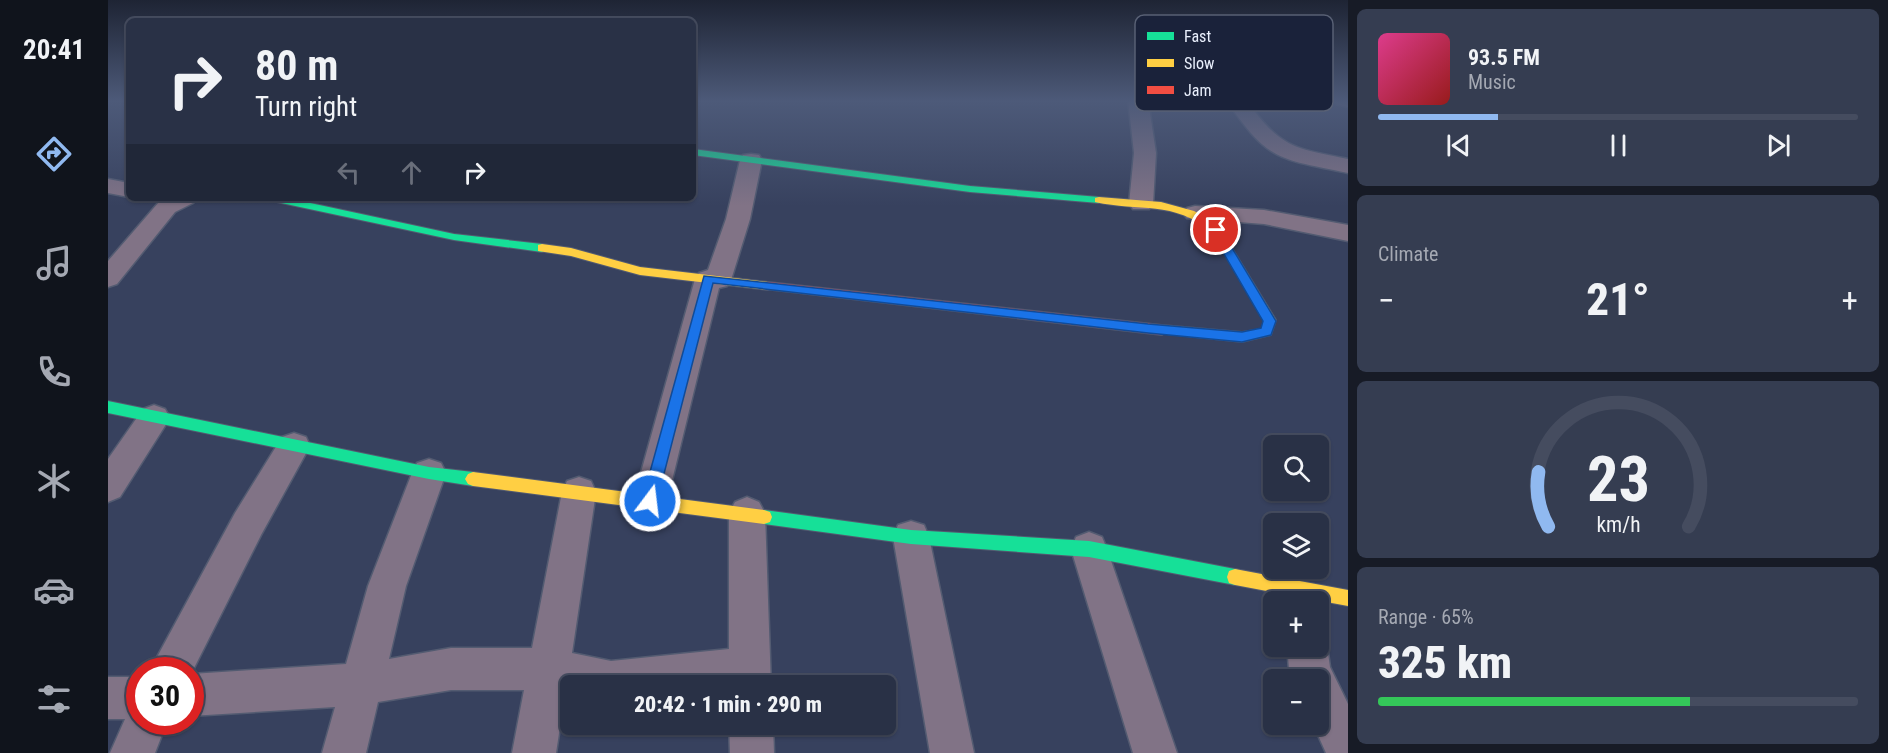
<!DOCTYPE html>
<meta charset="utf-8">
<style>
:root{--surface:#293146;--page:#353d51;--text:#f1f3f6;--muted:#a5a9b3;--line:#454c5f;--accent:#90b9f0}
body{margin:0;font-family:"Roboto Condensed",sans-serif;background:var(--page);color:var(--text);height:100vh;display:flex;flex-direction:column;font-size:22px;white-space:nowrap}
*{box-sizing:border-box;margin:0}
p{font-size:20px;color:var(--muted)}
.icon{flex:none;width:33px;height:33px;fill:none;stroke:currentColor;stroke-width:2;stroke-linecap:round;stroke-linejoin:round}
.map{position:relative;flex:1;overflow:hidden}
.drawer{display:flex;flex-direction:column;gap:9px;padding:9px;background:#171b26;width:540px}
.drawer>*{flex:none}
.hud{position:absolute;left:18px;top:18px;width:570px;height:183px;border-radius:9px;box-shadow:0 2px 4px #0004,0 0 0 2px var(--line);background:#293146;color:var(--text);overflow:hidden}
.buttons{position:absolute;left:1155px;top:435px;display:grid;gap:12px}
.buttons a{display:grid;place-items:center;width:66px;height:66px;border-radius:9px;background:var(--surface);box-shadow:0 2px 4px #0004,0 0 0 2px var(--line);font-size:30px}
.speed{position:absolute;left:18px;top:657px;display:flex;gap:12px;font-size:30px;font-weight:700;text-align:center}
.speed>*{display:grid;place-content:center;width:78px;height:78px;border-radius:50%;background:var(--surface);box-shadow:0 2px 4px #0004,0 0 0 2px var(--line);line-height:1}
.speed .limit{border:9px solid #d22;background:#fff;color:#111}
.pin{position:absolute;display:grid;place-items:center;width:51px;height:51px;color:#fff;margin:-26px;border:3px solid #fff;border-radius:50%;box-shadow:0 2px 6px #0007}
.me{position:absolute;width:66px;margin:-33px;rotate:15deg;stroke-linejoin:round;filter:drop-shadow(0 0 4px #0008)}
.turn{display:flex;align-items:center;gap:21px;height:126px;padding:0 30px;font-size:27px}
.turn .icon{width:78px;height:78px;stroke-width:2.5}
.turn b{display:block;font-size:42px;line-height:51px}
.lanes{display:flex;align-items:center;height:57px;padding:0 30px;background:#0003;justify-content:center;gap:30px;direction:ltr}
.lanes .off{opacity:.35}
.big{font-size:45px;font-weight:800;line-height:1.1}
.drawer .card{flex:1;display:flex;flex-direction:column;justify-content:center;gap:9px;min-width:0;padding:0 21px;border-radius:9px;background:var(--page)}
.drawer .dial{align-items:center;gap:0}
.dial svg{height:156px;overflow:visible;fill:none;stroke:var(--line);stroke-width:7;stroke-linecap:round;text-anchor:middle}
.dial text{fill:var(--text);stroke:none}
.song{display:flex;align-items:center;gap:18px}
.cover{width:72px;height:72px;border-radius:9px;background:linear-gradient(135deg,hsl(330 70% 55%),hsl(0 70% 35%))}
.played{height:6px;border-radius:3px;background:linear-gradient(90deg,var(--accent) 25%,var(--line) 25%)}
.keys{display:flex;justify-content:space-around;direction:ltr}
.heat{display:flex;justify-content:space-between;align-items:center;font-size:33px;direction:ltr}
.charge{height:9px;border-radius:4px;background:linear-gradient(90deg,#34c759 65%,var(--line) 0)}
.trip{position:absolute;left:452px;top:675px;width:336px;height:60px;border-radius:9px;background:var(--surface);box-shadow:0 2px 4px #0004,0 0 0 2px var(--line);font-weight:800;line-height:60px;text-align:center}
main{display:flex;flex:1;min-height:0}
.dock{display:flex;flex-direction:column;width:108px;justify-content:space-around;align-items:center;background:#10141c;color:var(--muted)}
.dock .icon{width:42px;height:42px}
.dock .active{color:var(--accent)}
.dock b{font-size:27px;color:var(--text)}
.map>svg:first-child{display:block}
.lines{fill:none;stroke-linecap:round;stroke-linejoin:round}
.street-casing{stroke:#535b71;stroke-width:3}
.fast-casing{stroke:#535b71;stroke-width:2}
.slow-casing{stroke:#535b71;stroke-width:2}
.jam-casing{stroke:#535b71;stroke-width:2}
.street{fill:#817386;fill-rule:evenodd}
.fast{fill:#16e098;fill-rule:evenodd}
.slow{fill:#ffcf43;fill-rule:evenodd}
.jam{fill:#f24e42;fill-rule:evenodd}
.route{fill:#1a73e8;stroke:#114b97;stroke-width:1.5}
.key{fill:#1a223a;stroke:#586074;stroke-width:1.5}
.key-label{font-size:16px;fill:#e9effc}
</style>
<main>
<nav class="dock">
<b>20:41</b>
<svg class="icon active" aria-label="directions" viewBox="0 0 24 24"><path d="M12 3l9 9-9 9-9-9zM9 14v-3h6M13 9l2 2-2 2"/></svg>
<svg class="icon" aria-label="music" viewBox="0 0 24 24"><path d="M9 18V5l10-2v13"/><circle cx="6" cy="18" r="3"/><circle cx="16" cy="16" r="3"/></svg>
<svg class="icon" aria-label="phone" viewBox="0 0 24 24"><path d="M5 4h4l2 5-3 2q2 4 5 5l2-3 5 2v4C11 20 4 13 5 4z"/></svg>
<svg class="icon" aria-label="climate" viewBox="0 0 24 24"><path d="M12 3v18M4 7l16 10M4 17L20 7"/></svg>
<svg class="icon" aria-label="car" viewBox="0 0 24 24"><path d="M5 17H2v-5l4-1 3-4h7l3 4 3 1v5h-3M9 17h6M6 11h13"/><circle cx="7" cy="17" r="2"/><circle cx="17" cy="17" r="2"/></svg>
<svg class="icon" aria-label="filters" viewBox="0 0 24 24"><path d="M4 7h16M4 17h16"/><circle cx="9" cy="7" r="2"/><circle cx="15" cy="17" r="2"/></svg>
</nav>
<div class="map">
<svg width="1240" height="753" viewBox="0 0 1240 753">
<rect width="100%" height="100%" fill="#37415e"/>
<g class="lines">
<defs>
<path id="street" d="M 1020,100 L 1040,100 L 1048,153 L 1045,204 L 1041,209 L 1025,209 L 1021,204 L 1026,153 Z
M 1118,100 L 1138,100 C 1173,148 1184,148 1240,159 L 1240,173 C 1169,158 1161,162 1118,100 Z
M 1225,100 L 1240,100 L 1240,107 L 1228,104 Z
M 643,154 L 651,155 L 654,160 L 642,219 L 623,280 L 619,286 L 611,288 L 559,501 L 554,512 L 542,516 L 530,512 L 525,501 L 587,279 L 591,273 L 600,270 L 618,219 L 632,160 L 635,155 Z
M 0,179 L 21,183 L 21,197 L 0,193 Z
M 59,198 L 89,198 L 85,203 L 67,212 L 9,284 L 0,287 L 0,261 L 51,202 Z
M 1087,206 L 1156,210 L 1240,225 L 1240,241 L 1156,224 L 1079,218 L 1075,213 L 1079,208 Z
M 46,405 L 57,409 L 62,418 L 12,497 L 0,502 L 0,459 L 35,409 Z
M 186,433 L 198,437 L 202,446 L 153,535 L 83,674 L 238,664 L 260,586 L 304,473 L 309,463 L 321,459 L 333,463 L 338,473 L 298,586 L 281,659 L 343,648 L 424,648 L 454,492 L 459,481 L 471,477 L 483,481 L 488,492 L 464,653 L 503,661 L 621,649 L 621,513 L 627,502 L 639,497 L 651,502 L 657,513 L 663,686 L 462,686 L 462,695 L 457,694 L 448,753 L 404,753 L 416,690 L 343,690 L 270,702 L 258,753 L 214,753 L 227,707 L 82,716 L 82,670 L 42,670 L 127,513 L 174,437 Z
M 803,521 L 816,525 L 821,537 L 866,753 L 822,753 L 785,537 L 790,525 Z
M 981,532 L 994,537 L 999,549 L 1069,753 L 1025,753 L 963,549 L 968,537 Z
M 1210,631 L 1219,646 L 1222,667 L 1240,704 L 1240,753 L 1218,753 L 1205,724 L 1210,724 L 1210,680 L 1186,680 L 1181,669 L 1179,646 L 1210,646 Z
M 0,677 L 32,677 L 32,722 L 59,722 L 47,753 L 2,753 L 17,719 L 0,719 Z
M 621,724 L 665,724 L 666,753 L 622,753 Z"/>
<path id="fast" d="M 585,149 L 862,186 L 991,197 L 996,200 L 991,203 L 862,192 L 585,155 Z
M 159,198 L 179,198 L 346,234 L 434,244 L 440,248 L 434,252 L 346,240 L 164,201 Z
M 0,401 L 321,467 L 365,472 L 370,474 L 373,479 L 370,484 L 365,486 L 321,479 L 0,413 Z
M 656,510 L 803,530 L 981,541 L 1127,569 L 1133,571 L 1135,577 L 1133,583 L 1127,585 L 981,557 L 803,544 L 656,524 L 650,522 L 648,517 L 650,512 Z"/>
<path id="slow" d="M 991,197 L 1053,202 L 1086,211 L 1100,218 L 1113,230 L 1168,320 L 1163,335 L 1134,342 L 1050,333 L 1048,330 L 1054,325 L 1134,332 L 1154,329 L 1156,320 L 1104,232 C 1065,200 1032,212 987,202 L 987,198 Z
M 434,244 L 463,248 L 532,267 L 660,282 L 666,286 L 660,290 L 532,275 L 463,256 L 430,251 L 430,245 Z
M 365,472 L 656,510 L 662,512 L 664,517 L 662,522 L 656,524 L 365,486 L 360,484 L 357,479 L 360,474 Z
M 1127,569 L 1240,590 L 1240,606 L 1127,585 L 1121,583 L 1119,577 L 1121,571 Z"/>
<path id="jam" d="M 660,282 L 1054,325 L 1060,330 L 1054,335 L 656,289 L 654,286 L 656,283 Z"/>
</defs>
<!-- street casing -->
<use href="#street" class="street-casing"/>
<!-- fast casing -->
<use href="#fast" class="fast-casing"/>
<!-- slow casing -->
<use href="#slow" class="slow-casing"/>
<!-- jam casing -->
<use href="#jam" class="jam-casing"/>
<!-- street -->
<use href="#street" class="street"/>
<!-- fast -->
<use href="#fast" class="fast"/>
<!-- slow -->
<use href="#slow" class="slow"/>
<!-- jam -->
<use href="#jam" class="jam"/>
</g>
<!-- sky -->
<linearGradient id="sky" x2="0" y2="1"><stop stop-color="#1e2434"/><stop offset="0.49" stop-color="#4d5a79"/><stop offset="1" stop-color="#4d5a79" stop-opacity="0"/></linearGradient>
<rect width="1240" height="206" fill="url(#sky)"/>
<!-- route -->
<path class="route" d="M 1104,228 L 1112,228 L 1168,321 L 1163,335 L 1134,342 L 1040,333 L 605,283 L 549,501 L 547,506 L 536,506 L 534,501 L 596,276 L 1040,324 L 1134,332 L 1153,328 L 1155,321 L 1102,230 Z"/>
<!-- legend -->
<rect x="1027" y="15" width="198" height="96" rx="9" class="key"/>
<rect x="1039" y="32" width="27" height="8" fill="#16e098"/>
<rect x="1039" y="59" width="27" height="8" fill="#ffcf43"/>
<rect x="1039" y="86" width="27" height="8" fill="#f24e42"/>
<g class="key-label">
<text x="1076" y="42">Fast</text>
<text x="1076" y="69">Slow</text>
<text x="1076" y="96">Jam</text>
</g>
</svg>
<div class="buttons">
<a><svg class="icon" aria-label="search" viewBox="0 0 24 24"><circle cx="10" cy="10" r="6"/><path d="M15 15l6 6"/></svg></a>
<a><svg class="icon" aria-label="layers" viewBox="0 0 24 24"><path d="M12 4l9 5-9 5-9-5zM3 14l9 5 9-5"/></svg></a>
<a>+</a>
<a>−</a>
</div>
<div class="speed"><div class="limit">30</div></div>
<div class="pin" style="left:1108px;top:230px;background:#d93025"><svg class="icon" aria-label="arrive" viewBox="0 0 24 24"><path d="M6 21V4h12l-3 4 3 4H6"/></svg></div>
<svg class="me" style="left:542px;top:501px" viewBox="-20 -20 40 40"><circle r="17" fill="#1a73e8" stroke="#fff" stroke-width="3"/><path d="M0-11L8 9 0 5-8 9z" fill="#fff"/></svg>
<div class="trip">20:42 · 1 min · 290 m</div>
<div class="hud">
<div class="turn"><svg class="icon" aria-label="right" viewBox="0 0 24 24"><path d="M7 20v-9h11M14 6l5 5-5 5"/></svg><div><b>80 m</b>Turn right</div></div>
<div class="lanes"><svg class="icon off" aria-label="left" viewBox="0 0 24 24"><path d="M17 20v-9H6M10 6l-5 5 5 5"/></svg><svg class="icon off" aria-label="ahead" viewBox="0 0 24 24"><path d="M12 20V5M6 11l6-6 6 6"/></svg><svg class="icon" aria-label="right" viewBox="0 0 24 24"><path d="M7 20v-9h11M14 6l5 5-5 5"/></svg></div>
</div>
</div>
<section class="drawer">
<div class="card">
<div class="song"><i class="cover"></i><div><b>93.5 FM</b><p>Music</p></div></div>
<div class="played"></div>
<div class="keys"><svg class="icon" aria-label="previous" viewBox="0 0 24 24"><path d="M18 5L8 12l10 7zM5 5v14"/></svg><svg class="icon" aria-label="pause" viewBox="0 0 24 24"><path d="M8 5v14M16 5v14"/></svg><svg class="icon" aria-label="next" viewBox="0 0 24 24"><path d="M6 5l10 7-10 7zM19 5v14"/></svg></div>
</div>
<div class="card"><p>Climate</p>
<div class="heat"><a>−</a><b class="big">21°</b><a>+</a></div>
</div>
<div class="card dial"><svg viewBox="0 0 100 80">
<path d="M14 69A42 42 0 1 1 86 69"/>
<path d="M14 69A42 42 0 0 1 9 41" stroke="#90b9f0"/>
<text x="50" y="56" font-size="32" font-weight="700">23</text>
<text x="50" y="72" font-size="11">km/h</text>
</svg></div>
<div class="card"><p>Range · 65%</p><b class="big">325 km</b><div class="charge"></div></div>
</section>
</main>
